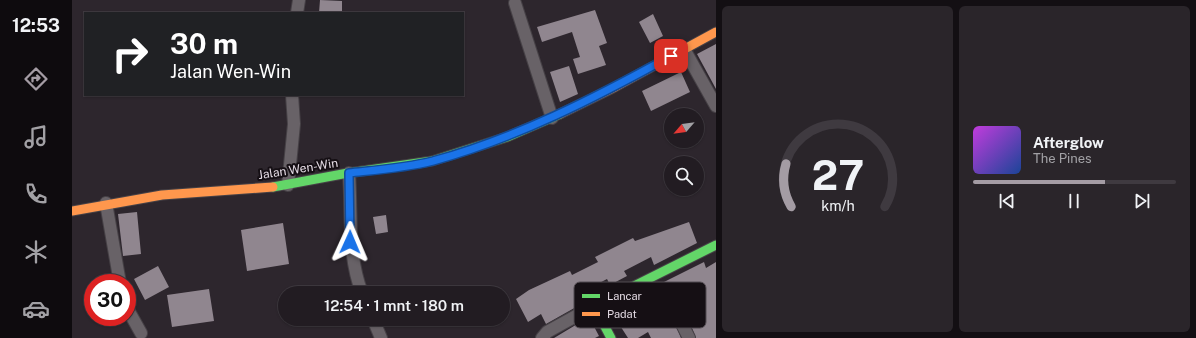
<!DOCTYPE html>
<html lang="id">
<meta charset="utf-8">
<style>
:root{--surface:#221c22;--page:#2a252a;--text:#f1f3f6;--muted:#a2a1a5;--line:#3f3a40;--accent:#a49ca4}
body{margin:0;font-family:"Public Sans",sans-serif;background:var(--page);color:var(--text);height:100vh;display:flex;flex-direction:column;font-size:15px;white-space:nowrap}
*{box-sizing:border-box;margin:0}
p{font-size:13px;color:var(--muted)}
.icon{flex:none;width:22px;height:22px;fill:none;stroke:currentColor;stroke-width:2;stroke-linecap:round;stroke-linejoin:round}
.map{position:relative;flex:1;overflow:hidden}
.drawer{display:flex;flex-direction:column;gap:6px;padding:6px;background:#130f13;width:480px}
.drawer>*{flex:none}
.top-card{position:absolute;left:12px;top:12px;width:380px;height:84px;border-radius:0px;box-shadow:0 1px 3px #0004,0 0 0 1px var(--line);background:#202124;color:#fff;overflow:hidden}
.needle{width:26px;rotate:242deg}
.tools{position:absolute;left:592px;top:108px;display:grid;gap:8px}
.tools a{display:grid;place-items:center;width:40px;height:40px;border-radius:50%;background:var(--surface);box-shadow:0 1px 3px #0004,0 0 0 1px var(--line);font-size:20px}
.speed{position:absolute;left:12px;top:274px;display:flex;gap:8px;font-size:20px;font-weight:700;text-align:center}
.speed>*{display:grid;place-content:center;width:52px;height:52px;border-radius:50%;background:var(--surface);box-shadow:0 1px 3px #0004,0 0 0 1px var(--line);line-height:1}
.speed .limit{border:6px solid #d22;background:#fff;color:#111}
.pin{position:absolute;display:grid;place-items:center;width:34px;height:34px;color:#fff;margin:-17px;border-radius:8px;box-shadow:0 2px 6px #0006}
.me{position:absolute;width:44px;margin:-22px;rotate:1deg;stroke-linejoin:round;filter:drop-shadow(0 0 3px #0008)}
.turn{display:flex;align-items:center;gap:14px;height:84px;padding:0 20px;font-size:18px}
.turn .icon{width:52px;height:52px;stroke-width:2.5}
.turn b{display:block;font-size:28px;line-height:34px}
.drawer .tile{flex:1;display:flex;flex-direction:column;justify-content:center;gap:6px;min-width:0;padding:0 14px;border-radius:6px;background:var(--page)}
.drawer .dial{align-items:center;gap:0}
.dial svg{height:104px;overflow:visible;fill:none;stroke:var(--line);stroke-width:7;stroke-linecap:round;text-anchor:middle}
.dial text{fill:var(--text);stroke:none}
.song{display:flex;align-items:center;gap:12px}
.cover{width:48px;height:48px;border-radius:6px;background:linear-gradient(135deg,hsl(290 70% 55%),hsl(220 70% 35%))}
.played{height:4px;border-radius:2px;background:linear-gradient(90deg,var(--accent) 65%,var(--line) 65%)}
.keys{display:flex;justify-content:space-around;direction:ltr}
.drawer .tiles{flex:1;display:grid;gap:6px;grid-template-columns:repeat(2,1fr)}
.trip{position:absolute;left:206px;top:286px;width:232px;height:40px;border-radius:20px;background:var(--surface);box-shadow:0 1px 3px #0004,0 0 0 1px var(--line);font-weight:600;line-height:40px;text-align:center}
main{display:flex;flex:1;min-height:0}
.dock{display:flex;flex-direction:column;width:72px;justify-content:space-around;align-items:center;background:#0e0b0e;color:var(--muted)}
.dock .icon{width:28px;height:28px}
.dock .selected{color:var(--accent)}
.dock b{font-size:18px;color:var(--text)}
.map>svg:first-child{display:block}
.building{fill:#90868f}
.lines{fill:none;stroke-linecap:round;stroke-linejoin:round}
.street-casing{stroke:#464146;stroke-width:14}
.fast-casing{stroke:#464146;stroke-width:11}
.slow-casing{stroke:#464146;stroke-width:11}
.street{stroke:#686267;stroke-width:12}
.fast{stroke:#63d668;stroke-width:9}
.slow{stroke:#ff974d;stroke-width:9}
.route-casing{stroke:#114b97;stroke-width:10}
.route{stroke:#1a73e8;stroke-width:7}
.labels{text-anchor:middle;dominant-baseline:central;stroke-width:4;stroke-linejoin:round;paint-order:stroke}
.street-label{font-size:12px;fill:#e4dbe4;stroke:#150f14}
.key{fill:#150f14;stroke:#534c52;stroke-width:1}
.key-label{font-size:11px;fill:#e4dbe4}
</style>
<main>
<nav class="dock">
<b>12:53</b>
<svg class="icon selected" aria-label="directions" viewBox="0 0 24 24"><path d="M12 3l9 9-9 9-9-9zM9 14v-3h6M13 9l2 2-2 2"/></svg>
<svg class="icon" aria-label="music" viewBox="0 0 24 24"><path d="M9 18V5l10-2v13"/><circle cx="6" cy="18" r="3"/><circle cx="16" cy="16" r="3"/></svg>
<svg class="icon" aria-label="phone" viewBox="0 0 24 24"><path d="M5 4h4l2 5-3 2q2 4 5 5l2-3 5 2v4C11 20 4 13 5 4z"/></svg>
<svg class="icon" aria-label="climate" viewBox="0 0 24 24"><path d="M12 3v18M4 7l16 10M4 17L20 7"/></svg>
<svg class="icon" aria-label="car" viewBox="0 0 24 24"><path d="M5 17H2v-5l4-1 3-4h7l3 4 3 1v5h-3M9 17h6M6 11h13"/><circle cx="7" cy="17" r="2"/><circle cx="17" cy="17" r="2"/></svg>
</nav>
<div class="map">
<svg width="644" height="338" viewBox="0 0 644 338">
<rect width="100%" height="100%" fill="#2d262d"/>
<!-- building -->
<path class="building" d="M 248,0 L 270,1 L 270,13 L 247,13 Z
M 523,10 L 535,43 L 527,46 L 534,65 L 506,74 L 501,59 L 508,57 L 500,32 L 470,42 L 465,27 Z
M 581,14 L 591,36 L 578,43 L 567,22 Z
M 644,44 L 644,89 L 625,54 Z
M 497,66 L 506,94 L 488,102 L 478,72 Z
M 609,72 L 618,92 L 579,111 L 570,91 Z
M 65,212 L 69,254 L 51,256 L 46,214 Z
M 314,215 L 316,232 L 304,234 L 301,217 Z
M 617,222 L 625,243 L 582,265 L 579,257 L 552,271 L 555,276 L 538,285 L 535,279 L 510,292 L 514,300 L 513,302 L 474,324 L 469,314 L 456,322 L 444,299 L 457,290 L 498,271 L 500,275 L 526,262 L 523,257 L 561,238 L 563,241 Z
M 211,223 L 217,264 L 175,271 L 169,230 Z
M 632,262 L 634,268 L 644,262 L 644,338 L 624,338 L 617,321 L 611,317 L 606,318 L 603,323 L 609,338 L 579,338 L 576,332 L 566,338 L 556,338 L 547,324 L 544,326 L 537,313 L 559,300 L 558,299 Z
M 86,266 L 97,287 L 73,300 L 62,279 Z
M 137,289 L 142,321 L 100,327 L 95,295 Z
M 517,317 L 527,336 L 523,338 L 482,338 Z"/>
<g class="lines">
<defs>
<path id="street" d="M 443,3 L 480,118
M 225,13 L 227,0
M 612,49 L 644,106
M 277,173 C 280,214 275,254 290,293
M 216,185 L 222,124 L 220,95
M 34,203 L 48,283
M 55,308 L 69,333
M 301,319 L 309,338
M 610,324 L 617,338
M 470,338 L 475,332 L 522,306"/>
<path id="fast" d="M 201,187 L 276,173 L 360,161 L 435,137 L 488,114
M 539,338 L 522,306 L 644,245"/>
<path id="slow" d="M 488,114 L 541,88 L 644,32
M 0,211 L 90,195 L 201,187"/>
</defs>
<!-- street casing -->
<use href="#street" class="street-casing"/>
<!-- fast casing -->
<use href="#fast" class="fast-casing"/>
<!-- slow casing -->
<use href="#slow" class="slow-casing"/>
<!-- street -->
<use href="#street" class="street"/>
<!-- fast -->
<use href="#fast" class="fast"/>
<!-- slow -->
<use href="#slow" class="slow"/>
</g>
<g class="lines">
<defs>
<path id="route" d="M 278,242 L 277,173 C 305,170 333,168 361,161 C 445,138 523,98 599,56"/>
</defs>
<!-- route casing -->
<use href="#route" class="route-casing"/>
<!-- route -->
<use href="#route" class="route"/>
</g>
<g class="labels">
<!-- street labels -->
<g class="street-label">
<text transform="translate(226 169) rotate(-9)">Jalan Wen-Win</text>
</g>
</g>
<!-- legend -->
<rect x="502" y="282" width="132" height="46" rx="6" class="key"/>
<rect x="510" y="294" width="18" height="4" fill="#63d668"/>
<rect x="510" y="312" width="18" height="4" fill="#ff974d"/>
<g class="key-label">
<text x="535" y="300">Lancar</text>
<text x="535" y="318">Padat</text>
</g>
</svg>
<div class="tools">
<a><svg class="needle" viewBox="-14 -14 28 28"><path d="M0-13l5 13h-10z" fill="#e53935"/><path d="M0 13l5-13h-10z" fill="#a2a1a5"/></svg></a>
<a><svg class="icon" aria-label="search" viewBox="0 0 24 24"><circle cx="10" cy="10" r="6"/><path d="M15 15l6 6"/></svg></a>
</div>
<div class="speed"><div class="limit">30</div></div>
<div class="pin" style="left:599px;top:56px;background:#d93025"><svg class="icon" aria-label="arrive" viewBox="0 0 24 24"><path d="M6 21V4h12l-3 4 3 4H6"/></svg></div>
<svg class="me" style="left:278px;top:242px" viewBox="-20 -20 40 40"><path d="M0-17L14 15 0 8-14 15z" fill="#1a73e8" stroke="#fff" stroke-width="4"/></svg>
<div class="trip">12:54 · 1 mnt · 180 m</div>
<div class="top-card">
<div class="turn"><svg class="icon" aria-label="right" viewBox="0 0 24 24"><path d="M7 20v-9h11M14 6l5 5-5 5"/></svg><div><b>30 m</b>Jalan Wen-Win</div></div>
</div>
</div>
<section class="drawer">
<div class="tiles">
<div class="tile dial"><svg viewBox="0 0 100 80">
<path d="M14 69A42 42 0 1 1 86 69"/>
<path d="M14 69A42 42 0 0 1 10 36" stroke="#a49ca4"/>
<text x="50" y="56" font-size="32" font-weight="700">27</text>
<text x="50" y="72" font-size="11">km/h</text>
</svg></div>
<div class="tile">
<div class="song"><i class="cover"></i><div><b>Afterglow</b><p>The Pines</p></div></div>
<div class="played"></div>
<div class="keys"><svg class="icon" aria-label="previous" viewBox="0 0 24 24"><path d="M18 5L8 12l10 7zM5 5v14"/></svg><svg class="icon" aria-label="pause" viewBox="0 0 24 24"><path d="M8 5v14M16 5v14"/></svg><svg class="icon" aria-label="next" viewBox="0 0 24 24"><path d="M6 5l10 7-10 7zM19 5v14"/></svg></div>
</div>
</div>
</section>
</main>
